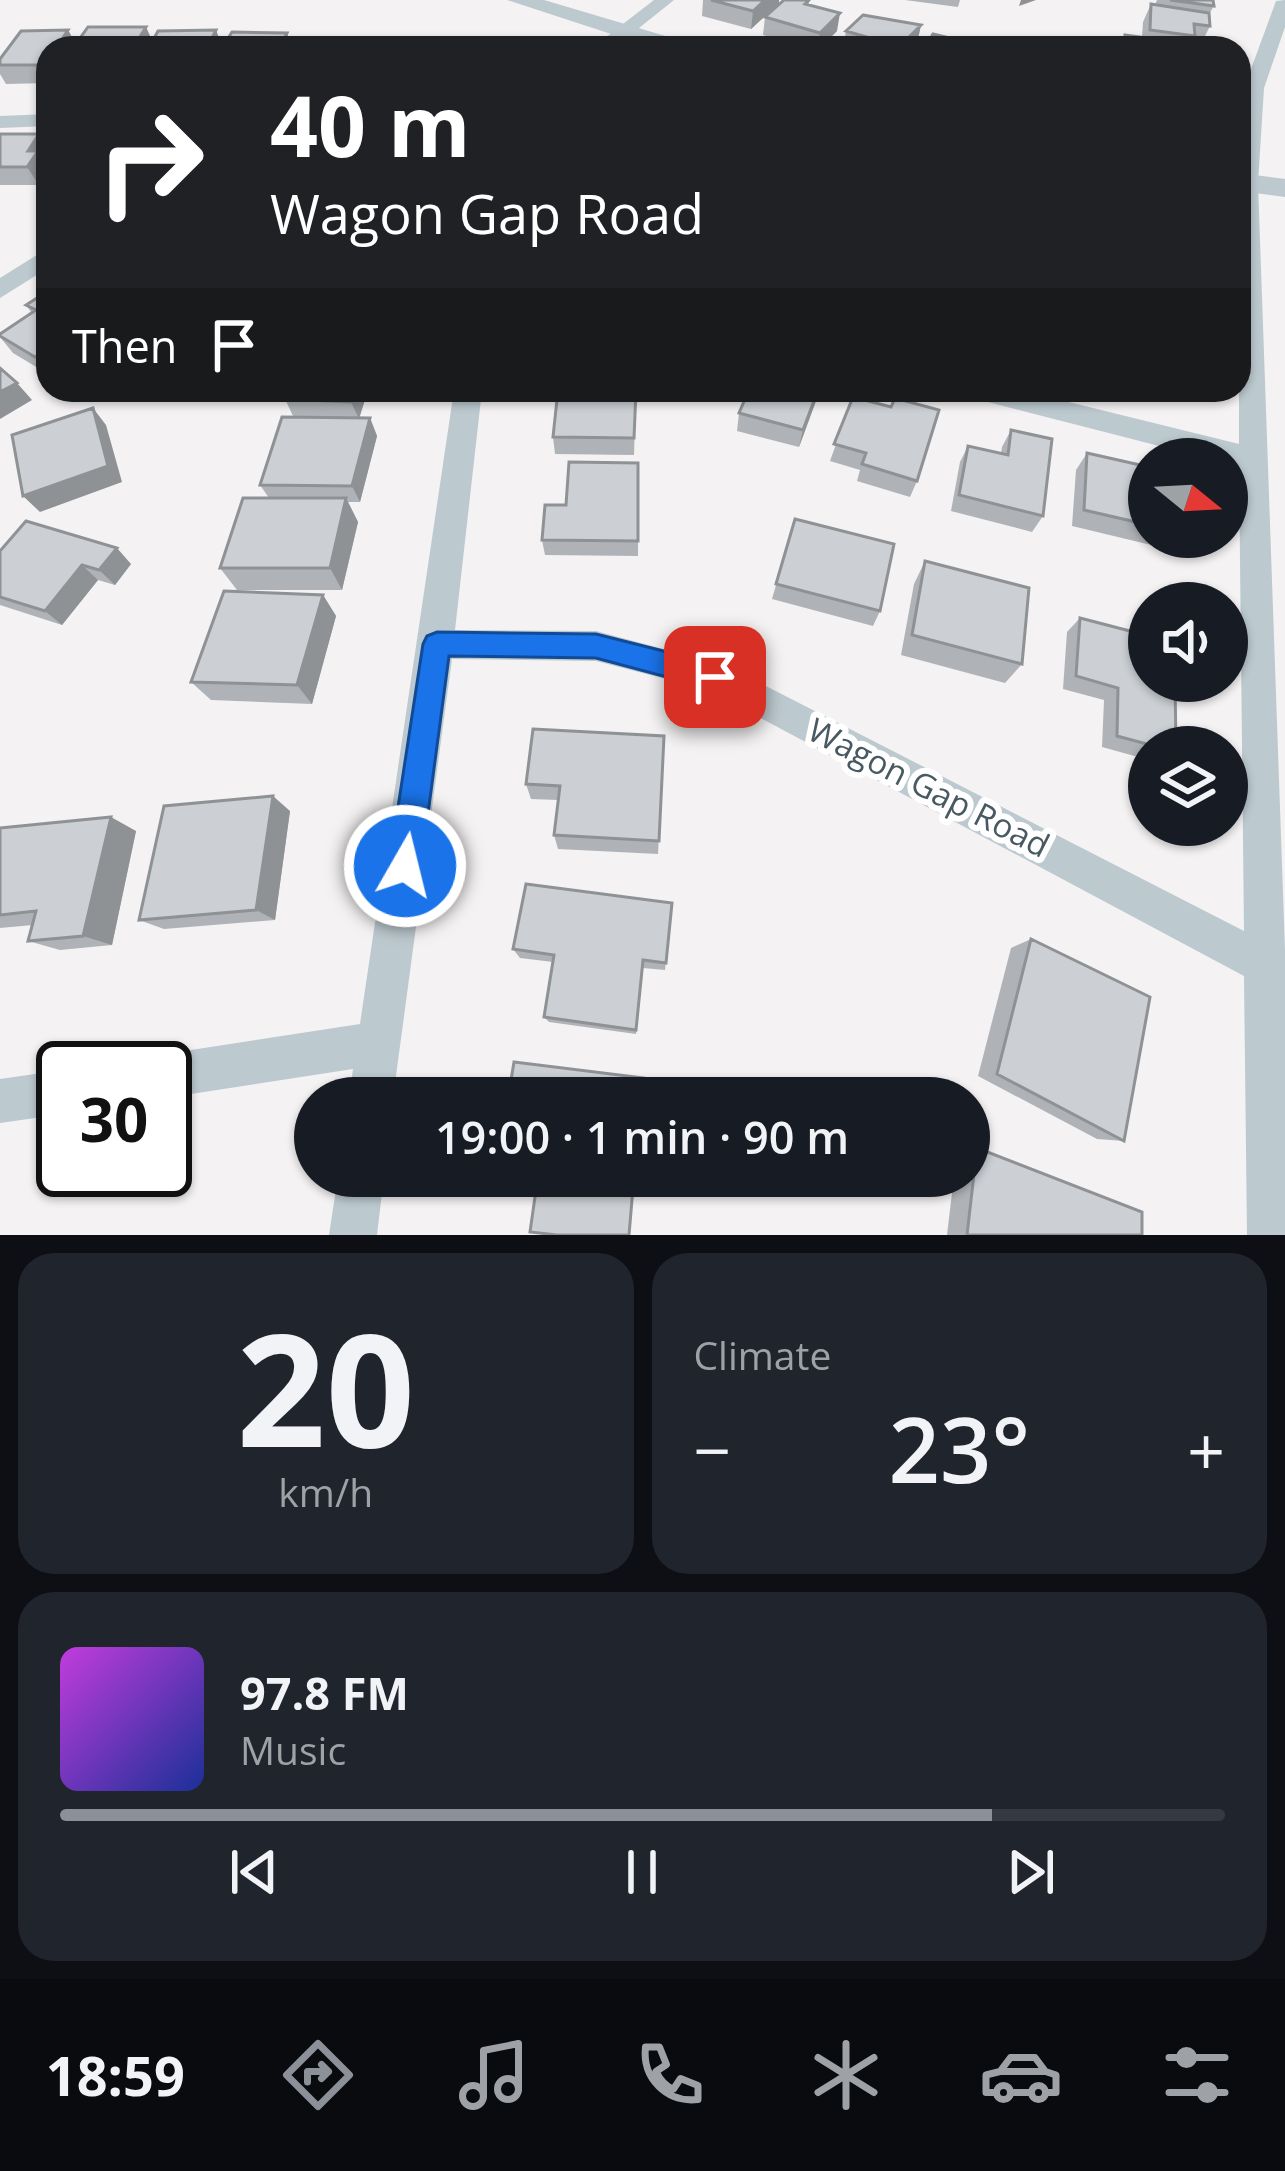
<!DOCTYPE html>
<meta charset="utf-8">
<style>
:root{--surface:#171b24;--page:#20242c;--text:#f1f3f6;--muted:#9ea1a6;--line:#363941;--accent:#8c9099}
body{margin:0;font-family:"Open Sans",sans-serif;background:var(--page);color:var(--text);height:100vh;display:flex;flex-direction:column;font-size:45px;white-space:nowrap}
*{box-sizing:border-box;margin:0}
p{font-size:39px;color:var(--muted)}
.icon{flex:none;width:66px;height:66px;fill:none;stroke:currentColor;stroke-width:2;stroke-linecap:round;stroke-linejoin:round}
.map{position:relative;height:1235px;overflow:hidden}
.panel{display:flex;flex-direction:column;gap:18px;padding:18px;background:#0d0f14;flex:1}
.panel>*{flex:none}
.hud{position:absolute;left:36px;top:36px;width:1215px;height:366px;border-radius:36px;box-shadow:0 3px 9px #0004;background:#202124;color:#fff;overflow:hidden}
.needle{width:78px;rotate:108deg}
.buttons{position:absolute;left:1128px;top:438px;display:grid;gap:24px}
.buttons a{display:grid;place-items:center;width:120px;height:120px;border-radius:50%;background:var(--surface);box-shadow:0 3px 9px #0004;font-size:60px}
.speed{position:absolute;left:36px;top:1041px;display:flex;gap:24px;font-size:60px;font-weight:700;text-align:center}
.speed>*{display:grid;place-content:center;width:156px;height:156px;border-radius:50%;background:var(--surface);box-shadow:0 3px 9px #0004;line-height:1}
.speed .limit{border:6px solid #111;border-radius:18px;background:#fff;color:#111}
.pin{position:absolute;display:grid;place-items:center;width:102px;height:102px;color:#fff;margin:-51px;border-radius:24px;box-shadow:0 6px 18px #0006}
.me{position:absolute;width:132px;margin:-66px;rotate:8deg;stroke-linejoin:round;filter:drop-shadow(0 0 9px #0008)}
.turn{display:flex;align-items:center;gap:42px;height:252px;padding:0 36px;font-size:54px}
.turn .icon{width:156px;height:156px;stroke-width:2.5}
.turn b{display:block;font-size:84px;line-height:102px}
.then{display:flex;align-items:center;height:114px;padding:0 36px;background:#0003;gap:24px;font-size:45px}
.big{font-size:90px;font-weight:600;line-height:1.1}
.panel .widget{flex:1;display:flex;flex-direction:column;justify-content:center;gap:18px;min-width:0;padding:0 42px;border-radius:36px;background:var(--page)}
.panel .dial{align-items:center;gap:0}
.dial b{font-size:156px;line-height:1}
.song{display:flex;align-items:center;gap:36px}
.cover{width:144px;height:144px;border-radius:18px;background:linear-gradient(135deg,hsl(290 70% 55%),hsl(230 70% 35%))}
.played{height:12px;border-radius:6px;background:linear-gradient(90deg,var(--accent) 80%,var(--line) 80%)}
.keys{display:flex;justify-content:space-around;direction:ltr}
.heat{display:flex;justify-content:space-between;align-items:center;font-size:66px;direction:ltr}
.panel .tiles{flex:1;display:grid;gap:18px;grid-template-columns:1fr 1fr}
.widget:last-child{grid-column:span 2}
.trip{position:absolute;left:294px;top:1077px;width:696px;height:120px;border-radius:60px;background:var(--surface);box-shadow:0 3px 9px #0004;font-weight:600;line-height:120px;text-align:center}
.dock{display:flex;height:192px;justify-content:space-around;align-items:center;background:#090b0e;color:var(--muted)}
.dock .icon{width:84px;height:84px}
.dock .on{color:var(--accent)}
.dock b{font-size:54px;color:var(--text)}
.map>svg:first-child{display:block}
.lines{fill:none;stroke-linecap:round;stroke-linejoin:round}
.minor{fill:#bcc9cf;fill-rule:evenodd}
.tertiary{fill:#bcc9cf;fill-rule:evenodd}
.wall{fill:#afb3b7}
.shaded-wall{fill:#8f9295}
.building{fill:#ccd0d5;stroke:#8f9295;stroke-width:3}
.route{fill:#1a73e8;stroke:#114b97;stroke-width:3}
.labels{text-anchor:middle;dominant-baseline:central;stroke-width:12;stroke-linejoin:round;paint-order:stroke}
.street-label{font-size:33px;fill:#485962;stroke:#fff}
</style>
<div class="map">
<svg width="1285" height="1235" viewBox="0 0 1285 1235">
<rect width="100%" height="100%" fill="#f4f2f2"/>
<g class="lines">
<!-- minor -->
<path class="minor" d="M 654,0 L 674,0 L 614,48 L 592,48 Z
M 1285,0 L 1285,27 L 1264,88 L 1258,183 L 1285,950 L 1285,1235 L 1247,1235 L 1244,976 L 708,690 L 596,661 L 452,659 L 393,1098 L 349,1098 L 353,1069 L 165,1098 L 165,1068 L 146,1068 L 149,1060 L 165,1054 L 360,1024 L 454,390 L 482,390 L 455,630 L 596,631 L 727,666 L 1244,931 L 1239,466 L 1227,463 L 1227,459 L 1210,459 L 980,400 L 966,390 L 1020,390 L 1239,444 L 1239,145 L 1244,88 L 1276,1 Z
M 48,114 L 48,126 L 0,128 L 0,116 Z
M 48,248 L 48,268 L 0,298 L 0,278 Z
M 63,1070 L 63,1114 L 0,1123 L 0,1079 Z
M 338,1176 L 384,1176 L 377,1235 L 329,1235 Z"/>
<!-- tertiary -->
<path class="tertiary" d="M 507,0 L 544,0 L 689,43 L 692,48 L 654,48 Z
M 1239,173 L 1285,179 L 1285,197 L 1239,191 Z"/>
</g>
<!-- wall -->
<path class="wall" d="M 703,0 L 779,0 L 779,3 L 751,29 L 702,16 Z
M 809,0 L 809,5 L 837,31 L 820,48 L 808,48 L 763,35 L 765,17 Z
M 905,0 L 960,0 L 958,7 Z
M 1157,0 L 1213,0 L 1214,6 L 1209,14 L 1210,26 L 1201,44 L 1191,44 L 1199,48 L 1119,48 L 1125,35 L 1142,37 L 1143,22 L 1151,4 L 1155,5 Z
M 921,25 L 917,43 L 911,48 L 843,48 L 846,31 Z
M 146,27 L 152,42 L 223,48 L 292,48 L 48,48 L 48,83 L 6,84 L 0,74 L 0,59 L 68,30 L 76,45 Z
M 0,134 L 45,161 L 39,185 L 0,185 Z
M 48,291 L 48,374 L 13,353 L 0,337 L 0,334 L 32,313 L 26,305 Z
M 288,390 L 368,390 L 359,418 L 370,418 L 377,436 L 360,502 L 348,502 L 358,522 L 342,590 L 237,590 L 220,568 L 269,498 L 260,485 L 334,418 L 293,416 L 285,399 Z
M 636,390 L 634,455 L 555,454 L 553,437 Z
M 820,390 L 799,447 L 737,431 L 739,413 Z
M 853,397 L 917,481 L 910,497 L 857,481 L 860,470 L 830,461 Z
M 1011,430 L 1043,516 L 1032,532 L 951,511 L 960,462 L 968,446 L 1001,453 L 1002,447 Z
M 1087,453 L 1149,467 L 1149,537 L 1184,537 L 1172,550 L 1072,526 L 1076,470 Z
M 638,463 L 638,556 L 545,555 L 542,540 L 566,505 Z
M 795,519 L 880,611 L 873,626 L 772,599 Z
M 0,551 L 131,564 L 115,585 L 98,580 L 62,625 L 0,605 Z
M 925,561 L 1022,664 L 1005,683 L 901,655 L 914,584 Z
M 323,595 L 336,616 L 312,704 L 211,700 L 191,682 Z
M 1080,618 L 1176,747 L 1149,747 L 1149,760 L 1102,747 L 1104,700 L 1063,689 L 1067,632 Z
M 664,736 L 658,854 L 558,849 L 554,835 L 558,800 L 531,799 L 526,784 Z
M 290,811 L 275,920 L 164,929 L 139,920 Z
M 136,831 L 112,945 L 60,950 L 28,941 L 33,925 L 0,928 L 0,915 Z
M 672,903 L 665,970 L 643,968 L 636,1034 L 549,1022 L 544,1017 L 553,962 L 520,958 L 513,949 Z
M 1031,939 L 1124,1141 L 1097,1139 L 978,1076 L 1011,948 Z
M 969,1147 L 977,1148 L 1142,1235 L 947,1235 L 954,1176 L 969,1176 Z"/>
<!-- shaded-wall -->
<path class="shaded-wall" d="M 765,0 L 779,0 L 779,3 L 751,29 L 753,11 Z
M 1021,0 L 1036,0 L 1019,6 Z
M 840,13 L 837,31 L 820,48 L 818,48 L 820,33 Z
M 921,25 L 917,43 L 911,48 L 898,48 Z
M 146,27 L 154,45 L 152,48 L 133,48 Z
M 68,30 L 78,48 L 56,48 Z
M 216,30 L 223,48 L 207,48 Z
M 287,33 L 292,48 L 279,48 Z
M 39,134 L 48,148 L 48,157 L 45,161 L 48,166 L 48,172 L 39,185 L 27,167 L 28,151 Z
M 48,349 L 48,373 L 35,357 Z
M 17,383 L 32,400 L 0,419 L 0,392 Z
M 355,390 L 368,390 L 359,419 L 351,402 Z
M 818,390 L 820,390 L 799,447 L 803,430 Z
M 93,408 L 106,425 L 122,482 L 40,512 L 23,496 Z
M 370,418 L 377,436 L 360,502 L 352,486 Z
M 346,498 L 358,522 L 342,590 L 330,568 Z
M 117,548 L 131,564 L 115,585 L 99,570 Z
M 82,565 L 98,580 L 62,625 L 45,611 Z
M 323,595 L 336,616 L 312,704 L 297,685 Z
M 273,796 L 290,811 L 275,920 L 256,910 Z
M 111,817 L 136,831 L 112,945 L 83,936 Z"/>
<!-- building -->
<path class="building" d="M 711,0 L 765,0 L 753,11 Z
M 784,0 L 809,0 L 805,4 L 840,13 L 820,33 L 765,17 Z
M 1170,0 L 1213,0 L 1214,6 Z
M 1151,4 L 1209,13 L 1210,26 L 1194,24 L 1195,36 L 1150,30 Z
M 863,15 L 921,25 L 898,48 L 871,48 L 865,46 L 873,39 L 846,31 Z
M 88,27 L 146,27 L 133,48 L 73,48 Z
M 68,30 L 56,48 L 48,48 L 48,60 L 45,65 L 0,65 L 0,59 L 21,31 Z
M 216,30 L 207,48 L 149,48 L 158,31 Z
M 232,32 L 287,33 L 279,48 L 222,48 Z
M 933,34 L 991,48 L 924,48 Z
M 1125,35 L 1198,45 L 1199,48 L 1124,48 Z
M 0,134 L 39,134 L 28,151 L 38,151 L 27,167 L 0,167 Z
M 48,291 L 48,349 L 35,357 L 0,336 L 0,334 L 36,310 L 26,305 Z
M 0,368 L 17,383 L 0,392 Z
M 288,390 L 355,390 L 351,402 L 285,399 Z
M 558,390 L 636,390 L 634,438 L 553,437 Z
M 749,390 L 818,390 L 803,430 L 739,413 Z
M 853,397 L 891,407 L 895,398 L 939,410 L 917,481 L 862,464 L 866,453 L 834,444 Z
M 93,408 L 108,466 L 23,496 L 12,435 Z
M 282,417 L 370,418 L 352,486 L 260,485 Z
M 1011,430 L 1052,439 L 1043,516 L 959,495 L 968,446 L 1008,455 Z
M 1087,453 L 1149,467 L 1149,525 L 1084,510 Z
M 569,462 L 638,463 L 638,541 L 542,540 L 545,505 L 566,505 Z
M 243,498 L 346,498 L 330,568 L 220,568 Z
M 795,519 L 894,544 L 880,611 L 776,584 Z
M 26,521 L 117,548 L 99,570 L 82,565 L 45,611 L 0,597 L 0,551 Z
M 925,561 L 1029,588 L 1022,664 L 912,635 Z
M 224,591 L 323,595 L 297,685 L 191,682 Z
M 1080,618 L 1149,636 L 1149,681 L 1175,681 L 1176,747 L 1158,747 L 1117,736 L 1118,688 L 1076,676 Z
M 533,729 L 664,736 L 659,841 L 554,835 L 560,786 L 526,784 Z
M 273,796 L 256,910 L 139,920 L 164,806 Z
M 111,817 L 83,936 L 28,941 L 36,911 L 0,915 L 0,828 Z
M 526,884 L 672,903 L 666,963 L 643,960 L 636,1030 L 544,1017 L 554,955 L 513,949 Z
M 1031,939 L 1150,997 L 1124,1141 L 997,1074 Z
M 514,1062 L 644,1078 L 642,1098 L 508,1098 Z
M 977,1148 L 1142,1212 L 1142,1235 L 967,1235 Z
M 538,1176 L 634,1176 L 629,1235 L 557,1235 L 530,1232 Z"/>
<!-- route -->
<path class="route" d="M 437,632 L 596,634 L 715,664 L 725,668 L 729,677 L 725,686 L 715,690 L 596,658 L 449,656 L 421,866 L 416,877 L 405,882 L 393,877 L 389,866 L 423,644 L 427,636 Z"/>
<g class="labels">
<!-- street labels -->
<g class="street-label">
<text transform="translate(929 787) rotate(27)">Wagon Gap Road</text>
</g>
</g>
</svg>
<div class="buttons">
<a><svg class="needle" viewBox="-14 -14 28 28"><path d="M0-13l5 13h-10z" fill="#e53935"/><path d="M0 13l5-13h-10z" fill="#9ea1a6"/></svg></a>
<a><svg class="icon" aria-label="sound" viewBox="0 0 24 24"><path d="M4 9h4l5-4v14l-5-4H4zM17 9q2 3 0 6"/></svg></a>
<a><svg class="icon" aria-label="layers" viewBox="0 0 24 24"><path d="M12 4l9 5-9 5-9-5zM3 14l9 5 9-5"/></svg></a>
</div>
<div class="speed"><div class="limit">30</div></div>
<div class="pin" style="left:715px;top:677px;background:#d93025"><svg class="icon" aria-label="arrive" viewBox="0 0 24 24"><path d="M6 21V4h12l-3 4 3 4H6"/></svg></div>
<svg class="me" style="left:405px;top:866px" viewBox="-20 -20 40 40"><circle r="17" fill="#1a73e8" stroke="#fff" stroke-width="3"/><path d="M0-11L8 9 0 5-8 9z" fill="#fff"/></svg>
<div class="trip">19:00 · 1 min · 90 m</div>
<div class="hud">
<div class="turn"><svg class="icon" aria-label="right" viewBox="0 0 24 24"><path d="M7 20v-9h11M14 6l5 5-5 5"/></svg><div><b>40 m</b>Wagon Gap Road</div></div>
<div class="then">Then<svg class="icon" aria-label="arrive" viewBox="0 0 24 24"><path d="M6 21V4h12l-3 4 3 4H6"/></svg></div>
</div>
</div>
<section class="panel">
<div class="tiles">
<div class="widget dial"><b>20</b><p>km/h</p></div>
<div class="widget"><p>Climate</p>
<div class="heat"><a>−</a><b class="big">23°</b><a>+</a></div>
</div>
<div class="widget">
<div class="song"><i class="cover"></i><div><b>97.8 FM</b><p>Music</p></div></div>
<div class="played"></div>
<div class="keys"><svg class="icon" aria-label="previous" viewBox="0 0 24 24"><path d="M18 5L8 12l10 7zM5 5v14"/></svg><svg class="icon" aria-label="pause" viewBox="0 0 24 24"><path d="M8 5v14M16 5v14"/></svg><svg class="icon" aria-label="next" viewBox="0 0 24 24"><path d="M6 5l10 7-10 7zM19 5v14"/></svg></div>
</div>
</div>
</section>
<nav class="dock">
<b>18:59</b>
<svg class="icon on" aria-label="directions" viewBox="0 0 24 24"><path d="M12 3l9 9-9 9-9-9zM9 14v-3h6M13 9l2 2-2 2"/></svg>
<svg class="icon" aria-label="music" viewBox="0 0 24 24"><path d="M9 18V5l10-2v13"/><circle cx="6" cy="18" r="3"/><circle cx="16" cy="16" r="3"/></svg>
<svg class="icon" aria-label="phone" viewBox="0 0 24 24"><path d="M5 4h4l2 5-3 2q2 4 5 5l2-3 5 2v4C11 20 4 13 5 4z"/></svg>
<svg class="icon" aria-label="climate" viewBox="0 0 24 24"><path d="M12 3v18M4 7l16 10M4 17L20 7"/></svg>
<svg class="icon" aria-label="car" viewBox="0 0 24 24"><path d="M5 17H2v-5l4-1 3-4h7l3 4 3 1v5h-3M9 17h6M6 11h13"/><circle cx="7" cy="17" r="2"/><circle cx="17" cy="17" r="2"/></svg>
<svg class="icon" aria-label="filters" viewBox="0 0 24 24"><path d="M4 7h16M4 17h16"/><circle cx="9" cy="7" r="2"/><circle cx="15" cy="17" r="2"/></svg>
</nav>
